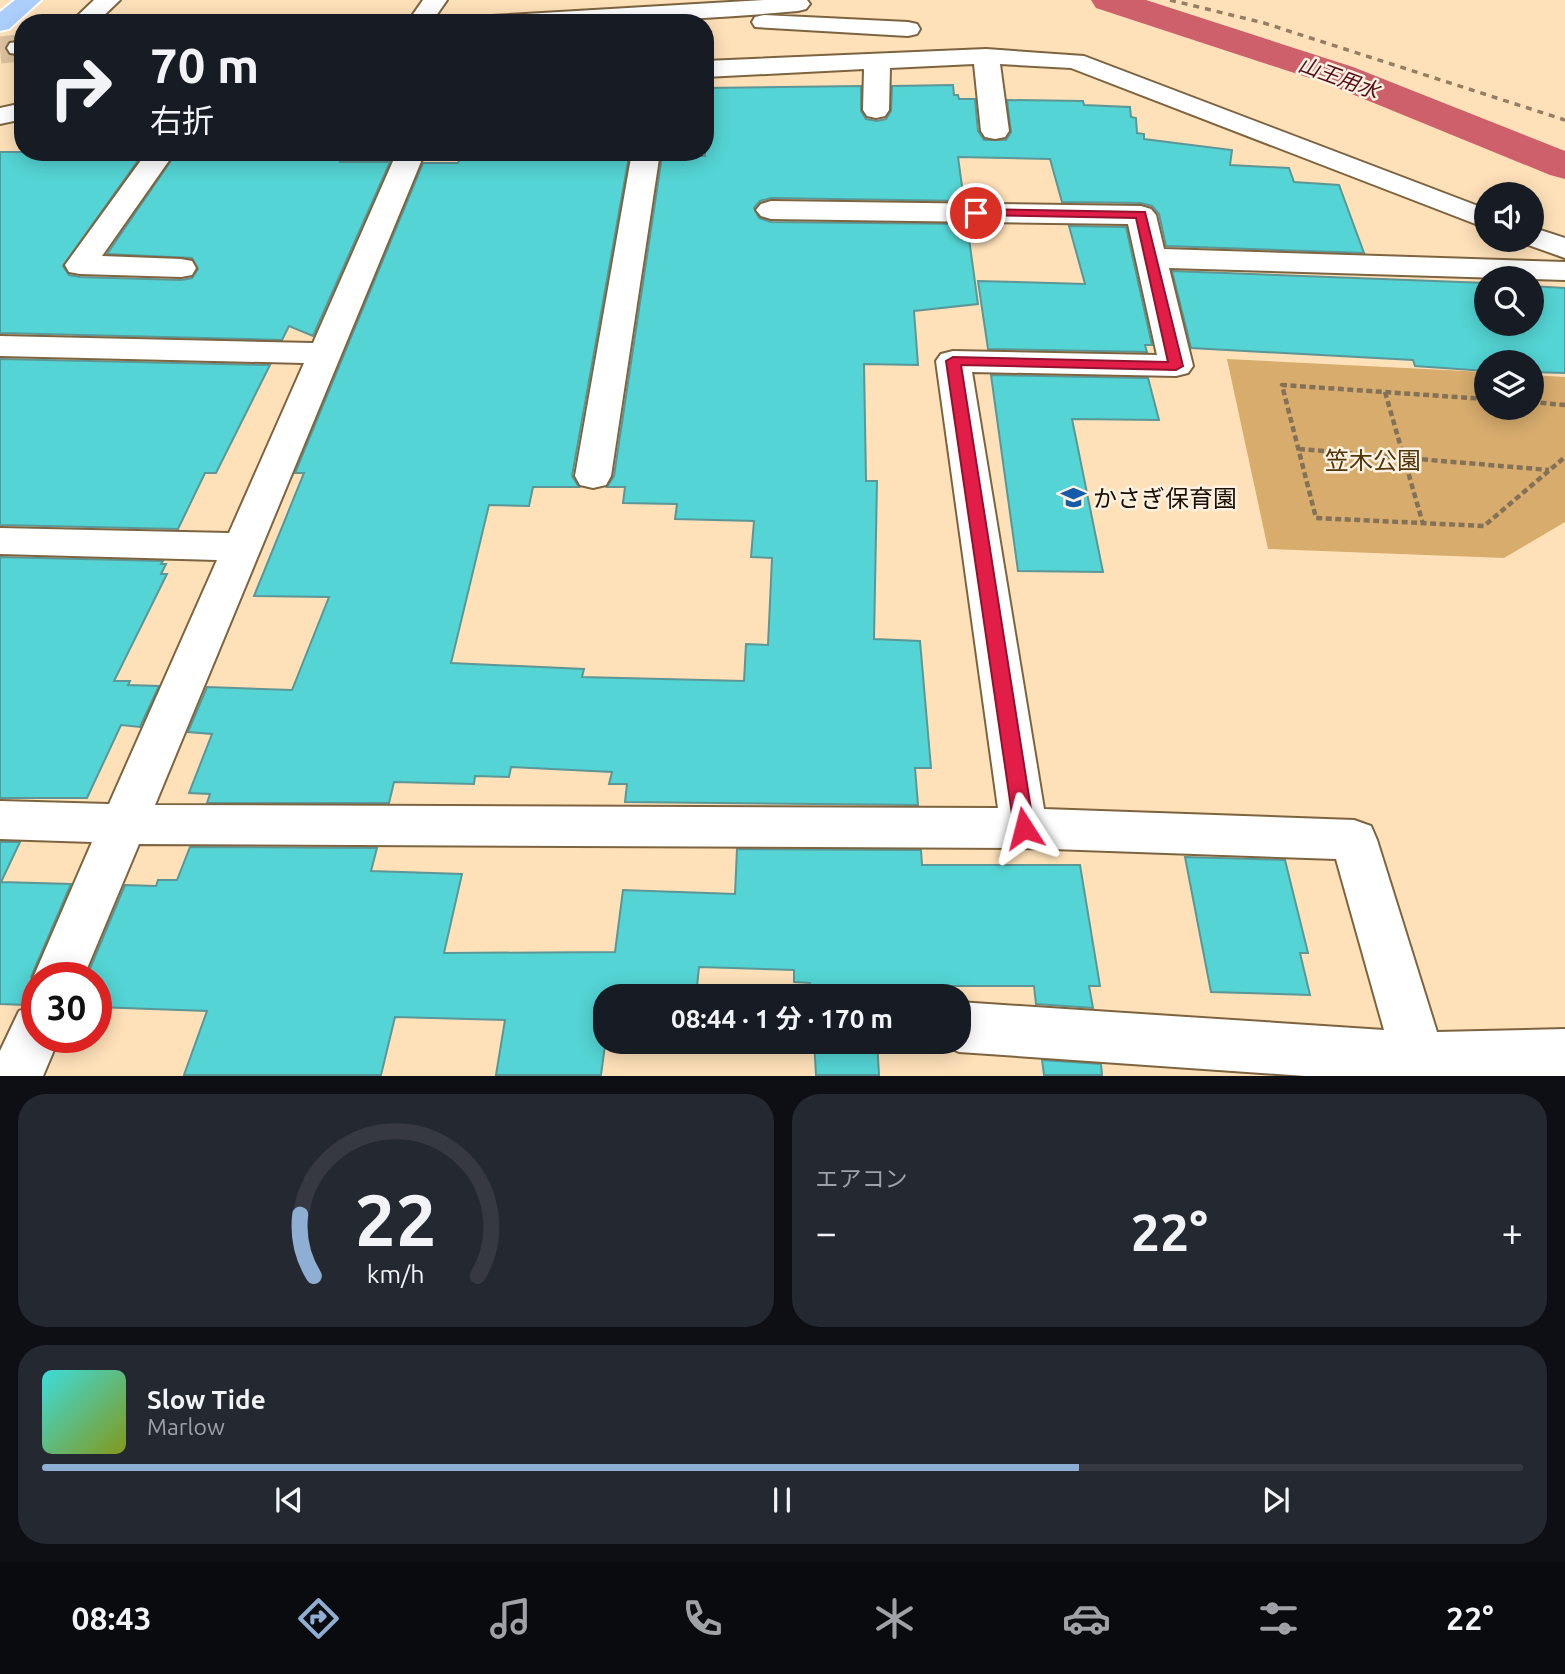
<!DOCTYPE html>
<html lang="ja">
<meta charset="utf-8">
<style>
:root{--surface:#171b24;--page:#242831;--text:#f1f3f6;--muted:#9ea1a6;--line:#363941;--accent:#8eaed4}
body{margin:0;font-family:Ubuntu,"Noto Sans JP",sans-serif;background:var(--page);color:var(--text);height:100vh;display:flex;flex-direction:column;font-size:26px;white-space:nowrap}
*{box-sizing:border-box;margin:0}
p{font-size:23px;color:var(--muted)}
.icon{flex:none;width:38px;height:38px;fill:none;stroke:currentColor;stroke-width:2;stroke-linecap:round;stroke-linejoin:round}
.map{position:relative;height:1076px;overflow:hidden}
.panel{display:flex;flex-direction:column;gap:18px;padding:18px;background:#0d0f14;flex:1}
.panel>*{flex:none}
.banner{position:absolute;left:14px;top:14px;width:700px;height:147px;border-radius:28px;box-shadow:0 4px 18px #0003;background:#171b24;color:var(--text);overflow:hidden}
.controls{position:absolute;left:1474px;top:182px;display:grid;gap:14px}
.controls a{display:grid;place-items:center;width:70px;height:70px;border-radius:50%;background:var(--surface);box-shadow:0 4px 18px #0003;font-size:35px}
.speed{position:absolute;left:21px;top:962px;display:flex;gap:14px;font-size:35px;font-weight:700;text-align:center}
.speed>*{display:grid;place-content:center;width:91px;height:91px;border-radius:50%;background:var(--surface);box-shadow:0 4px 18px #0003;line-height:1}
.speed .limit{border:10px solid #d22;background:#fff;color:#111}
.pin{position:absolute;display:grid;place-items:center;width:60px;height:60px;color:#fff;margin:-30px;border:4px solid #fff;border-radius:50%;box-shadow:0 2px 7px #0007}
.me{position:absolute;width:77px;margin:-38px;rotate:351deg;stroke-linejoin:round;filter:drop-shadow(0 0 5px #0008)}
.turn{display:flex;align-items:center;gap:24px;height:147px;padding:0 21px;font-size:32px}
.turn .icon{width:91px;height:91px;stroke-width:2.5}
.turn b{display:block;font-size:49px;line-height:60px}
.big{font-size:52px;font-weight:700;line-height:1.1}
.panel .tile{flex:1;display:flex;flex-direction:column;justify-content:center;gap:10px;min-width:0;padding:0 24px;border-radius:28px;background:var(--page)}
.panel .dial{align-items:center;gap:0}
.dial svg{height:182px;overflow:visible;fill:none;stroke:var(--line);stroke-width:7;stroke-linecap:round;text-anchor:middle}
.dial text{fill:var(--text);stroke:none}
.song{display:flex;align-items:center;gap:21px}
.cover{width:84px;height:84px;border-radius:10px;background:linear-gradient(135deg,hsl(180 70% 55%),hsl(70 70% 35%))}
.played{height:7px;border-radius:4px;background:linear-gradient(90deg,var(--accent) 70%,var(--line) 70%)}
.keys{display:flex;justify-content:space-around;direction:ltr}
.heat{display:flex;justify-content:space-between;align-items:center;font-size:38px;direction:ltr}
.panel .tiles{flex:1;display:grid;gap:18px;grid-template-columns:1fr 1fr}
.tile:last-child{grid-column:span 2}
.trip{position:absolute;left:593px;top:984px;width:378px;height:70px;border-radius:28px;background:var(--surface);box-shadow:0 4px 18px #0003;font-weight:700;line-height:70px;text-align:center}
.tabs{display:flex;height:112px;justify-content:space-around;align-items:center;background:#090b0e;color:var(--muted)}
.tabs .icon{width:49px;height:49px}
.tabs .selected{color:var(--accent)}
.tabs b{font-size:32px;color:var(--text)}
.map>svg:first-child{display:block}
.green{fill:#d7ac6d}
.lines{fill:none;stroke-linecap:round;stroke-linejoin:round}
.canal{fill:#cd606b;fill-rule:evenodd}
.building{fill:#54d4d4;stroke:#5c9696;stroke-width:2}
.minor-tunnel{stroke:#dcc29e;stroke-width:27;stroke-dasharray:27 13;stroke-linecap:butt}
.minor-casing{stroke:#7d6440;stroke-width:4}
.trunk-casing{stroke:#fff;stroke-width:4}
.path{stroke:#847258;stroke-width:4.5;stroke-dasharray:6 3.5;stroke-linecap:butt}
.minor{fill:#fff;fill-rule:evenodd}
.trunk{fill:#accefb;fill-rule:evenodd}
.rail{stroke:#937f64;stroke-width:3.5;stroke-dasharray:6 6;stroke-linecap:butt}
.route{fill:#e11d48;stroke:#92132f;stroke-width:2}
.labels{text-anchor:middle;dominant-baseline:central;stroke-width:5;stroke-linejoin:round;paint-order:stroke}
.far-water-label{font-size:21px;font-style:italic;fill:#540d1b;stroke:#fdf1e1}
.park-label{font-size:24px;fill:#4f3509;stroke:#fdf1e1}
.poi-label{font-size:24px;fill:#191003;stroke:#fdf1e1;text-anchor:start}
</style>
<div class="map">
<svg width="1565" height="1076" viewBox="0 0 1565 1076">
<rect width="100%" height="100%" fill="#fee1b9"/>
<!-- green -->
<path class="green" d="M 1227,359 L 1486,372 L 1486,408 L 1531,408 L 1531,375 L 1565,377 L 1565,522 L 1504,558 L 1268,549 Z"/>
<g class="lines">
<!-- canal -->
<path class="canal" d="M 1091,0 L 1146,0 L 1353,67 L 1565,151 L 1565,179 L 1550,175 L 1325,83 L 1096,8 Z"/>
</g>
<!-- building -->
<path class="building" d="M 953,85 L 954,95 L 958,95 L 959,99 L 975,99 L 978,131 L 984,140 L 1006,140 L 1011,132 L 1007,100 L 1083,101 L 1084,105 L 1130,107 L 1131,117 L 1136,118 L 1137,133 L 1144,134 L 1144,139 L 1232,150 L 1230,165 L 1289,168 L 1294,182 L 1339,185 L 1364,253 L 1166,246 L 1159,214 L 1152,206 L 1141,203 L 1062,202 L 1050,159 L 958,157 L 964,201 L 771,198 L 760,201 L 754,208 L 759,218 L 771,222 L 967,224 L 978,304 L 914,311 L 918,365 L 864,364 L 866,481 L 877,481 L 874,639 L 920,641 L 931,768 L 915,768 L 918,805 L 625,802 L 627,784 L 609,784 L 612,772 L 511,767 L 509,777 L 475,776 L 474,784 L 394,782 L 389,803 L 207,803 L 210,794 L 189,793 L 212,734 L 188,732 L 207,687 L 292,690 L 329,597 L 254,596 L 304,473 L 295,473 L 423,163 L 458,163 L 462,152 L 610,152 L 609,156 L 629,156 L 572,476 L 579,487 L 533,487 L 529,506 L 489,505 L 451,663 L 584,669 L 582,677 L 744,681 L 746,644 L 768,645 L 772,558 L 751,557 L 754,521 L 675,519 L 677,504 L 623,503 L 625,487 L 607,487 L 614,476 L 662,156 L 705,156 L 705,88 L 861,86 L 861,111 L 866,119 L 877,121 L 886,119 L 891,111 L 892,86 Z
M 0,152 L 144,152 L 63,266 L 69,275 L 80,277 L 181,280 L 192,278 L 198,269 L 192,258 L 107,254 L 177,152 L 345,152 L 340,162 L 390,162 L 313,336 L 289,326 L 282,340 L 0,333 Z
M 1069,226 L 1126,227 L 1152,345 L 1145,345 L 1147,352 L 988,349 L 978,281 L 1085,284 Z
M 1172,271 L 1486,283 L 1486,324 L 1531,324 L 1531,286 L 1565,288 L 1565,373 L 1531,372 L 1531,362 L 1486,362 L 1486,371 L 1415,366 L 1413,360 L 1191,348 Z
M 0,359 L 270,365 L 216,473 L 205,473 L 178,529 L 0,525 Z
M 991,375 L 1148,378 L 1159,420 L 1072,419 L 1103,572 L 1018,571 Z
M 0,557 L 163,561 L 161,564 L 166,564 L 161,574 L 167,574 L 114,681 L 130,681 L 128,685 L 159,686 L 140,727 L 121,725 L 87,798 L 0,798 Z
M 0,842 L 20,842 L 1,882 L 71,884 L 31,977 L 37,989 L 37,1001 L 26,1005 L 0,1004 Z
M 190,847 L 377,848 L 371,871 L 462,874 L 444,953 L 615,952 L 623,890 L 735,894 L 737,849 L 921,850 L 922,865 L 1080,865 L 1100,986 L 1089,986 L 1093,1008 L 1036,1004 L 1034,986 L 874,986 L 874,996 L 811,996 L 810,983 L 794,982 L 794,970 L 699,967 L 696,996 L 606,996 L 606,1038 L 601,1075 L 496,1075 L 505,1020 L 395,1017 L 381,1075 L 184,1075 L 207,1011 L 96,1007 L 96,978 L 86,978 L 125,885 L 156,886 L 158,880 L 177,880 Z
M 1185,857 L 1285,860 L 1308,953 L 1300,953 L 1310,995 L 1211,992 Z
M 814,1041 L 877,1041 L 879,1075 L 816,1075 Z
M 1042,1060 L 1101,1064 L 1102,1075 L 1044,1075 Z"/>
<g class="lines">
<!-- minor-tunnel -->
<path class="minor-tunnel" d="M 0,50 L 19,48"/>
<defs>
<path id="minor" d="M 94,0 L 120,0 L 96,23 L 70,23 Z
M 423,0 L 447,0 L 431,23 L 407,23 Z
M 764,0 L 807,0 L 810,4 L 806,9 L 798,11 C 691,21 586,23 479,23 L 482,18 L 491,16 Z
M 764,15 L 908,22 L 917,24 L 920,29 L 917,34 L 908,36 L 755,27 L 752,22 L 755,17 Z
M 23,41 L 23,55 L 10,53 L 7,48 L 10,43 Z
M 986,49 L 1084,56 L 1486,209 L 1486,228 L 1071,68 L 1000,64 L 1009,131 L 1005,137 L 995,139 L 985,137 L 981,131 L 974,64 L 890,68 L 889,110 L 885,116 L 876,118 L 867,116 L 863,110 L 864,69 L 705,77 L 705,61 Z
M 23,103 L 23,119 L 0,124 L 0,108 Z
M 147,152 L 175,152 L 102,256 L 181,259 L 192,261 L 196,268 L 192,275 L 181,277 L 80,274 L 69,272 L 65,265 Z
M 397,152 L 425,152 L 155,805 L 998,808 L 936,361 L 941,354 L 953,351 L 1157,355 L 1128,224 L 771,219 L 761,216 L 756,210 L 761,204 L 771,201 L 1141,206 L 1151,209 L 1156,215 L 1164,249 L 1565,262 L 1565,280 L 1169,268 L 1193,366 L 1188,373 L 1176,376 L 972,372 L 1044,809 L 1354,820 L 1371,826 L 1377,840 L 1437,1032 L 1565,1029 L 1565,1076 L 1305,1076 L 959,1052 L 941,1044 L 939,1041 L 959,1041 L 959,1002 L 1384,1030 L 1336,859 L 1024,848 L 139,844 L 83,978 L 37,978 L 37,987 L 33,978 L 92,842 L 0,839 L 0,801 L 109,804 L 217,560 L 0,554 L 0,528 L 229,533 L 304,363 L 0,356 L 0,336 L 313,343 Z
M 632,152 L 660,152 L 611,476 L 606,485 L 593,488 L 580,485 L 575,476 Z
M 1531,227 L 1565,238 L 1565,258 L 1520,242 L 1519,240 L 1531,240 Z
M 37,1003 L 37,1038 L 59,1038 L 43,1076 L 0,1076 L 0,1051 L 19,1011 Z"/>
<path id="trunk" d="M 15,0 L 41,0 L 9,29 L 0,31 L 0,12 Z"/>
</defs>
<!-- minor casing -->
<use href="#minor" class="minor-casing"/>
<!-- trunk casing -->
<use href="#trunk" class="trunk-casing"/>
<!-- path -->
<path class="path" d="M 1385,392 L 1423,524
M 1486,399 L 1282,385 L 1316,518 L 1484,526 L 1565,457
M 1531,402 L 1565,405
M 1299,449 L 1549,470"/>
<!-- minor -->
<use href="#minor" class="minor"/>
<!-- trunk -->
<use href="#trunk" class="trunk"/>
<!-- rail -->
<path class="rail" d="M 1170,0 L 1264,23 L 1565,120"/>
</g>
<!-- route -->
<path class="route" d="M 976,209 L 1145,212 L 1183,366 L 1176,370 L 961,365 L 1034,828 L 1031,834 L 1024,836 L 1017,834 L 1014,828 L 946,361 L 953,357 L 1168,362 L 1136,218 L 972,215 L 970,213 Z"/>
<!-- icons -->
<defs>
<symbol id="school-bare" viewBox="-9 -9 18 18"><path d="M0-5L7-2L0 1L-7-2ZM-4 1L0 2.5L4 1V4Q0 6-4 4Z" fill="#165aaa" stroke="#fdf1e1" stroke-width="2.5" paint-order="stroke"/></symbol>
</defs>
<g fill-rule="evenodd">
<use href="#school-bare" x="1056" y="480" width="35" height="35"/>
</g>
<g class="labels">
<!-- far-water labels -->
<g class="far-water-label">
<text transform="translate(1339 77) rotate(20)">山王用水</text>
</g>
<!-- park labels -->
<g class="park-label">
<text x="1373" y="460">笠木公園</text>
</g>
<!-- poi labels -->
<g class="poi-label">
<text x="1093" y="498">かさぎ保育園</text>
</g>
</g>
</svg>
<div class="controls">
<a><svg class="icon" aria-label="sound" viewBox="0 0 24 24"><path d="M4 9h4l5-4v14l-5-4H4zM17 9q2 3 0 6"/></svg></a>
<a><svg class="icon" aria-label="search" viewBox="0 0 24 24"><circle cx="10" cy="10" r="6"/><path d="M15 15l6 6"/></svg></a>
<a><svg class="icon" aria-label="layers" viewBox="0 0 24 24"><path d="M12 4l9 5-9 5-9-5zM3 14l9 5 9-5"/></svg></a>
</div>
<div class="speed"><div class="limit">30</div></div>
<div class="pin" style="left:976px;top:213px;background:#d93025"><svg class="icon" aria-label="arrive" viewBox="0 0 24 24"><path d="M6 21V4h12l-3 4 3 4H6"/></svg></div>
<svg class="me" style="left:1024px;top:828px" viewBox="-20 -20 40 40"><path d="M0-17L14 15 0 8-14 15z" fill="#e11d48" stroke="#fff" stroke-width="4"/></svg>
<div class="trip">08:44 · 1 分 · 170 m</div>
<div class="banner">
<div class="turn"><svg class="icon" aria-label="right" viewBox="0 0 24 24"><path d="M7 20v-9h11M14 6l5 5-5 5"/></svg><div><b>70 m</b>右折</div></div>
</div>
</div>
<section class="panel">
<div class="tiles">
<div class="tile dial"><svg viewBox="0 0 100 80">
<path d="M14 69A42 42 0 1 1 86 69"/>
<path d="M14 69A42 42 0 0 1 8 42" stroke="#8eaed4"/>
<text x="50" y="56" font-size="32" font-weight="700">22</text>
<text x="50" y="72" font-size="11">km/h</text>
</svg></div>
<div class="tile"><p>エアコン</p>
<div class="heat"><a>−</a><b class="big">22°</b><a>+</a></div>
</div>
<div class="tile">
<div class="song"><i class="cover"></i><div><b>Slow Tide</b><p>Marlow</p></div></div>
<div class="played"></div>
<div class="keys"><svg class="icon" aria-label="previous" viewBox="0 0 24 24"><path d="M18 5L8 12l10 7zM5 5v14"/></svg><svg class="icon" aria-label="pause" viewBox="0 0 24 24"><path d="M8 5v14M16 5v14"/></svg><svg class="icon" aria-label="next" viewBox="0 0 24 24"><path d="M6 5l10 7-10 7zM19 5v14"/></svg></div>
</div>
</div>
</section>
<nav class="tabs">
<b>08:43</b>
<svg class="icon selected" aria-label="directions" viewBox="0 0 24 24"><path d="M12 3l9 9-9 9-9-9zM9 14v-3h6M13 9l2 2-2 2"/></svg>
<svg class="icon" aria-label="music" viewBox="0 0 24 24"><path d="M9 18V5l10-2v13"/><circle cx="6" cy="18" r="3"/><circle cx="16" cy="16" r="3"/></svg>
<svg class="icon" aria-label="phone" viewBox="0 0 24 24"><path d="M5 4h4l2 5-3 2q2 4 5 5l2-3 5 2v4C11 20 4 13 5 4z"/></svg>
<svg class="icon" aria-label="climate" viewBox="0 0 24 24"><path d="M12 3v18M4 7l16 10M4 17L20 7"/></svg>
<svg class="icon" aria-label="car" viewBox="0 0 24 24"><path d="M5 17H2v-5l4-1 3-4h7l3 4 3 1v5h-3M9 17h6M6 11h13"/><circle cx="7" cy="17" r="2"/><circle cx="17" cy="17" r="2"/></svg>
<svg class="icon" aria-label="filters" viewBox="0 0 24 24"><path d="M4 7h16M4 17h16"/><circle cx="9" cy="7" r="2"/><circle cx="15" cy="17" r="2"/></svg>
<b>22°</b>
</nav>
